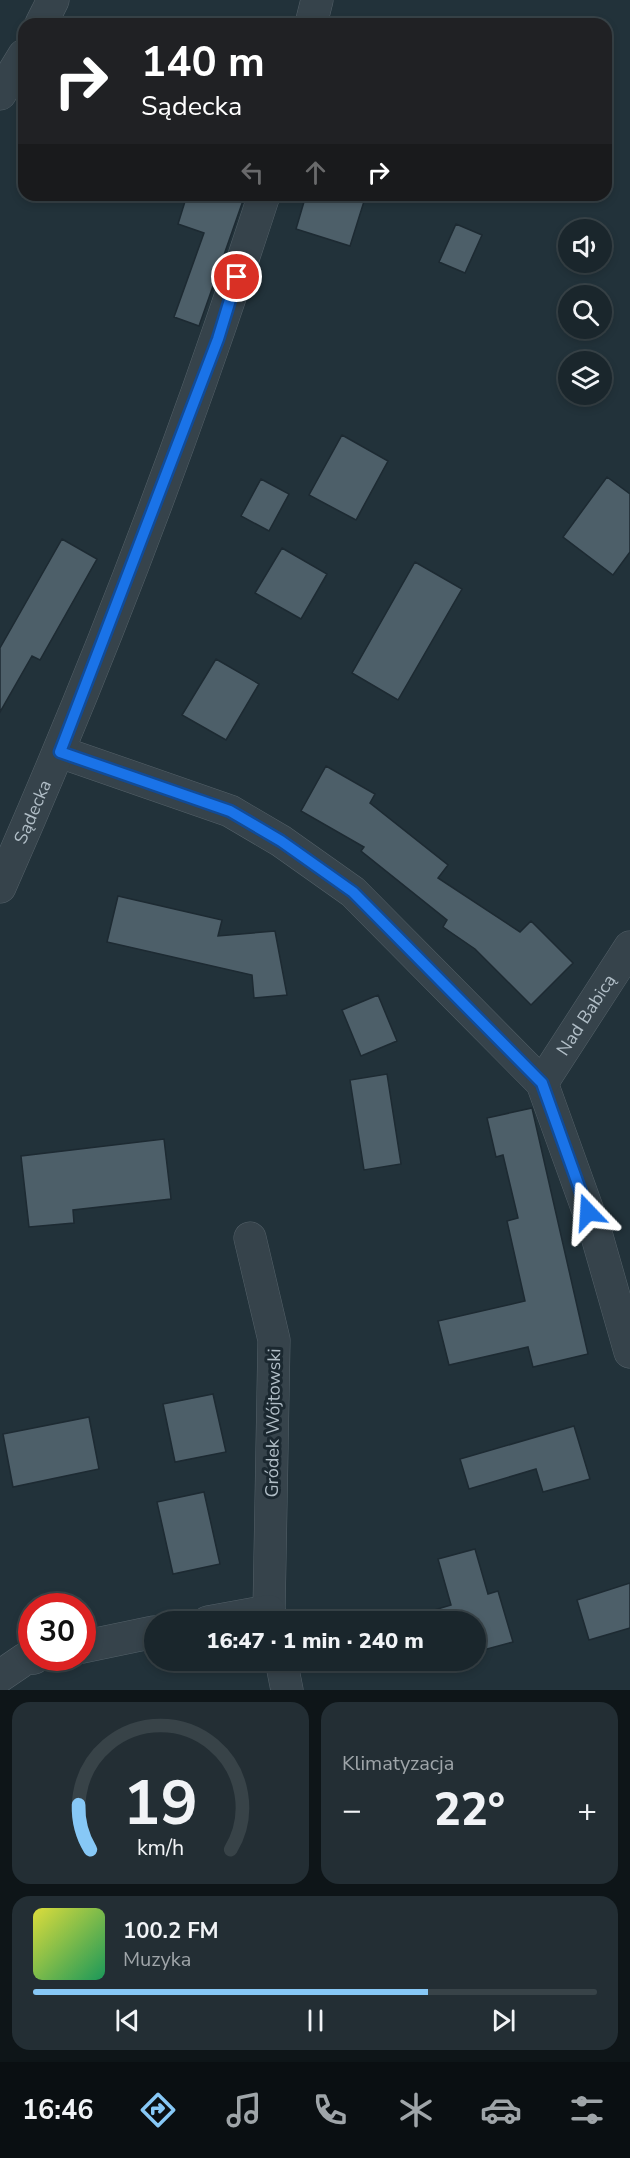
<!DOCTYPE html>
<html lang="pl">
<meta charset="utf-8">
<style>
:root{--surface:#1a262c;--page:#232e34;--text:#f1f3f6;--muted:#9fa5a9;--line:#384348;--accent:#87c8f6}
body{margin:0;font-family:"Nunito Sans",sans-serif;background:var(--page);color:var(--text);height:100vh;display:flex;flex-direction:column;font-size:22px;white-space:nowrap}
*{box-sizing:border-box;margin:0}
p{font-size:20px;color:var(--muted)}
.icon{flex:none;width:33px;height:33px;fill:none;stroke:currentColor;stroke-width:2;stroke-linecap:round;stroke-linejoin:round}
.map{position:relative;height:1690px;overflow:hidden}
.side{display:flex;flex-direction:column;gap:12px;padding:12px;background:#0e1518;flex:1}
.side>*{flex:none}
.top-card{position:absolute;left:18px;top:18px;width:594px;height:183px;border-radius:18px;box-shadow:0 3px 9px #0003,0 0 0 2px var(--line);background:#202124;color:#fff;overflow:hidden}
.buttons{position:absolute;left:558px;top:219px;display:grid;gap:12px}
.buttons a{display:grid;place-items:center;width:54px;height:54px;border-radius:50%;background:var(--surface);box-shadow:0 3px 9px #0003,0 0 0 2px var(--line);font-size:30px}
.speed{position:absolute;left:18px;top:1593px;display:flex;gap:12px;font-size:30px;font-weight:700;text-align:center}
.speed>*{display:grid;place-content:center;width:78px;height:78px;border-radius:50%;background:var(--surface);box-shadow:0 3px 9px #0003,0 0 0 2px var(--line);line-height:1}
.speed .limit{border:9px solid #d22;background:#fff;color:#111}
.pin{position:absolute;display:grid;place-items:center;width:51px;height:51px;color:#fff;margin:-26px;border:3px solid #fff;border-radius:50%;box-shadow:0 2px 6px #0007}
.me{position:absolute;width:66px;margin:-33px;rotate:340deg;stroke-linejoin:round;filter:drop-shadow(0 0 4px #0008)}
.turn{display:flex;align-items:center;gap:21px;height:126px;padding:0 24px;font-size:27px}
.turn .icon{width:78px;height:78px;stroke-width:2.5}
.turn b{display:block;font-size:42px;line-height:51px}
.lanes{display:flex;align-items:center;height:57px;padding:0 24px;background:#0003;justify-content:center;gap:30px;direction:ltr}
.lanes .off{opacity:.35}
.big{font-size:45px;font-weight:800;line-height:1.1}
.side .widget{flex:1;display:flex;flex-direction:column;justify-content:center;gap:9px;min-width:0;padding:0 21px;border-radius:18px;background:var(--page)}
.side .dial{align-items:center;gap:0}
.dial svg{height:156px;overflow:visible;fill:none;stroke:var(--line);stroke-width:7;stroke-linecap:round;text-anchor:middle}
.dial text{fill:var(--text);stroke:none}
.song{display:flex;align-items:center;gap:18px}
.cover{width:72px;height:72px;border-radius:9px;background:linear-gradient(135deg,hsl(60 70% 55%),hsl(150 70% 35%))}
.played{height:6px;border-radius:3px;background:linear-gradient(90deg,var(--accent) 70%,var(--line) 70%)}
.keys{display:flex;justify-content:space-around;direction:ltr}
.heat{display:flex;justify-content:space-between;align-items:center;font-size:33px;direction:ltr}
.side .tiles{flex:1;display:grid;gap:12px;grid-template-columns:1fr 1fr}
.widget:last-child{grid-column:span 2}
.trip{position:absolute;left:144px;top:1611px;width:342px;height:60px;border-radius:30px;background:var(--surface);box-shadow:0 3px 9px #0003,0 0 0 2px var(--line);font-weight:800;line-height:60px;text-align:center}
.tabs{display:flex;height:96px;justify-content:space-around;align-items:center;background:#0a0f12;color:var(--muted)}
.tabs .icon{width:42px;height:42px}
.tabs .selected{color:var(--accent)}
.tabs b{font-size:27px;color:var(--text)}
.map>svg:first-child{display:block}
.building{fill:#4d5f69;stroke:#1d2a32;stroke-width:1.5}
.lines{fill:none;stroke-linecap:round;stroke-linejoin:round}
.minor-casing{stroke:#546169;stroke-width:33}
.minor{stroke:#36434b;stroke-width:32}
.route-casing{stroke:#114b97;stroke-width:15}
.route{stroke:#1a73e8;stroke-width:10}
.labels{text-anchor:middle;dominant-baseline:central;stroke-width:6;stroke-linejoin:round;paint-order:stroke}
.street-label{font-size:18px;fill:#b1bec7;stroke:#1b2830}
</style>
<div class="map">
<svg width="630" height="1690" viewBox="0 0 630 1690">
<rect width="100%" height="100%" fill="#22323a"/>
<!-- building -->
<path class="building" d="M 187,195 L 245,195 L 199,326 L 174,317 L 204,233 L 178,224 Z
M 306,195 L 366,195 L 350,246 L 296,229 Z
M 456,224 L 482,235 L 465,273 L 439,262 Z
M 342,435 L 388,461 L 356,520 L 309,495 Z
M 607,477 L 630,494 L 630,552 L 613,575 L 563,537 Z
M 261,479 L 289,494 L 269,531 L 241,516 Z
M 62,539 L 97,559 L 40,660 L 32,656 L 0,712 L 0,648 Z
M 282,548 L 327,574 L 301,619 L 255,593 Z
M 415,562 L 462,589 L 398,700 L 352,673 Z
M 216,659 L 259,684 L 226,740 L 182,715 Z
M 326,766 L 375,794 L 370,803 L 448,865 L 438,878 L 520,932 L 531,921 L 573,963 L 531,1005 L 475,949 L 443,927 L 447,920 L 361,851 L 364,847 L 301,811 Z
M 118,896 L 222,920 L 218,936 L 275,931 L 287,995 L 254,998 L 252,975 L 107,942 Z
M 378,995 L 397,1041 L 361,1056 L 342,1010 Z
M 387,1074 L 401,1164 L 364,1170 L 350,1080 Z
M 532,1108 L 588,1354 L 533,1367 L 528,1347 L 449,1365 L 438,1321 L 525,1301 L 507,1221 L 518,1218 L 503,1155 L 496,1157 L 487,1118 Z
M 164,1139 L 171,1199 L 73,1210 L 74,1223 L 29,1227 L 21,1156 Z
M 213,1394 L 226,1452 L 175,1462 L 163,1404 Z
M 89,1417 L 99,1469 L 13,1487 L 3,1434 Z
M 574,1426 L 590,1479 L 543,1492 L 536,1469 L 469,1489 L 460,1459 Z
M 204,1492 L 220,1564 L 173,1574 L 157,1502 Z
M 475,1549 L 488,1594 L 498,1591 L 513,1642 L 476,1652 L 476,1622 L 422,1622 L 421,1614 L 451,1605 L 438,1559 Z
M 630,1583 L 630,1628 L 589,1640 L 577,1600 Z"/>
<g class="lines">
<defs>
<g id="minor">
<path d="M 41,24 L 53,0"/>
<path d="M 311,24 L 317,0"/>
<path d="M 0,94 L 24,55"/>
<path d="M 60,752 L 230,811 L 281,841 L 353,892 L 542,1083 L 596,1233 L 630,1352"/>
<path id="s1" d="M 0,887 C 100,661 188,430 264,195"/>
<path id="s2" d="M 542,1083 L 630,947"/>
<path d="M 250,1238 L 274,1340 L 269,1611 L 272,1622"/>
<path d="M 208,1622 L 269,1611"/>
<path d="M 82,1647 L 154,1632"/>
<path d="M 281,1660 L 287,1690"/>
<path d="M 0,1676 L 25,1659 L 34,1658"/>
</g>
</defs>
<!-- minor casing -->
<use href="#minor" class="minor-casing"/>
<!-- minor -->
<use href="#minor" class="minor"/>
</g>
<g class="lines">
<defs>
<path id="route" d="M 237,277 L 218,339 L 60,752 L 230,811 L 281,841 L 353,892 L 542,1083 L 588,1212"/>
</defs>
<!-- route casing -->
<use href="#route" class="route-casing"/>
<!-- route -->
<use href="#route" class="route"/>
</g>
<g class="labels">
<!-- street labels -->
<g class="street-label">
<text stroke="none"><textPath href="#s1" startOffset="82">Sądecka</textPath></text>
<text stroke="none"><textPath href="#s2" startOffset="81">Nad Babicą</textPath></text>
<text transform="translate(273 1423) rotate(-89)">Gródek Wójtowski</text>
</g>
</g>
</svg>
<div class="buttons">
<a><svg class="icon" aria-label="sound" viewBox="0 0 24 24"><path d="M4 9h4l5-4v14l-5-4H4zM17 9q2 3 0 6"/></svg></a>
<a><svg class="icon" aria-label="search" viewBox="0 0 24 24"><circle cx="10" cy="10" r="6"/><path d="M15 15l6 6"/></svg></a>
<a><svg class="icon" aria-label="layers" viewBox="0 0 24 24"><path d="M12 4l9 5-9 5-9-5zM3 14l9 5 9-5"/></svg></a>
</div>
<div class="speed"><div class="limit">30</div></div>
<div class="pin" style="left:237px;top:277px;background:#d93025"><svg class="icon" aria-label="arrive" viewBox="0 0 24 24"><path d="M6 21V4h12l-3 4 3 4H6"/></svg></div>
<svg class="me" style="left:588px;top:1212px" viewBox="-20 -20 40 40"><path d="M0-17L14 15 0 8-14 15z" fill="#1a73e8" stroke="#fff" stroke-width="4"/></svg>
<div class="trip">16:47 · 1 min · 240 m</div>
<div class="top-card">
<div class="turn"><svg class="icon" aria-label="right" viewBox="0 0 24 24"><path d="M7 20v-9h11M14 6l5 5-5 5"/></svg><div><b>140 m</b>Sądecka</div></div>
<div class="lanes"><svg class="icon off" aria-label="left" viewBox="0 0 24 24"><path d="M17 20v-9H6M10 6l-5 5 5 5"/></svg><svg class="icon off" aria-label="ahead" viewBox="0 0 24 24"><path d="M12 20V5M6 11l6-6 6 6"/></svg><svg class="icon" aria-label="right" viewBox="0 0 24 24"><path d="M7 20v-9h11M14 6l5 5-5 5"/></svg></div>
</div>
</div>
<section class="side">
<div class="tiles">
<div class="widget dial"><svg viewBox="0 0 100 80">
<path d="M14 69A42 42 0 1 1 86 69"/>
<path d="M14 69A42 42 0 0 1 8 46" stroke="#87c8f6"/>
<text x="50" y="56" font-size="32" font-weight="700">19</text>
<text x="50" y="72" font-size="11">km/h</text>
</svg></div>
<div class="widget"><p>Klimatyzacja</p>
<div class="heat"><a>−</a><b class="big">22°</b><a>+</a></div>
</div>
<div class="widget">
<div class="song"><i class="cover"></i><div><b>100.2 FM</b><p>Muzyka</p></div></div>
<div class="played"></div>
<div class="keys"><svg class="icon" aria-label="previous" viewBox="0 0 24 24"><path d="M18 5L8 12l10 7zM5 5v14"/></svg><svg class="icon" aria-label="pause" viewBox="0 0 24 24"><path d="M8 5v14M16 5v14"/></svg><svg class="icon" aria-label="next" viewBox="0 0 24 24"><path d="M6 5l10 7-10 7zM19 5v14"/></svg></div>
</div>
</div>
</section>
<nav class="tabs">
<b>16:46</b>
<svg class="icon selected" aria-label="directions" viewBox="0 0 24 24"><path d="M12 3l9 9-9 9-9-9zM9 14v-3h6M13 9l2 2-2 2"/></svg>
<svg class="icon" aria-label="music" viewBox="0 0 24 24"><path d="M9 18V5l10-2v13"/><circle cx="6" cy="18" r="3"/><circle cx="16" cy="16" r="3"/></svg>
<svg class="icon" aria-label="phone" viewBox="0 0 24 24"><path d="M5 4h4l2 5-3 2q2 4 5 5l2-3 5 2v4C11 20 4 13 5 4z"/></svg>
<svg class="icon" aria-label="climate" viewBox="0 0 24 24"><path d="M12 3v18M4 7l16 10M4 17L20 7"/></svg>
<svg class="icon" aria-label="car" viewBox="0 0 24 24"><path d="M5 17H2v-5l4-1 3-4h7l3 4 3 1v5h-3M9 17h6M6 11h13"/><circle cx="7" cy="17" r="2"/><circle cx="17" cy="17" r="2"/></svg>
<svg class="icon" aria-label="filters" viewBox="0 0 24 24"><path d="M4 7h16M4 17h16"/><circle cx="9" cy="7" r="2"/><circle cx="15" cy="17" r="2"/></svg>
</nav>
